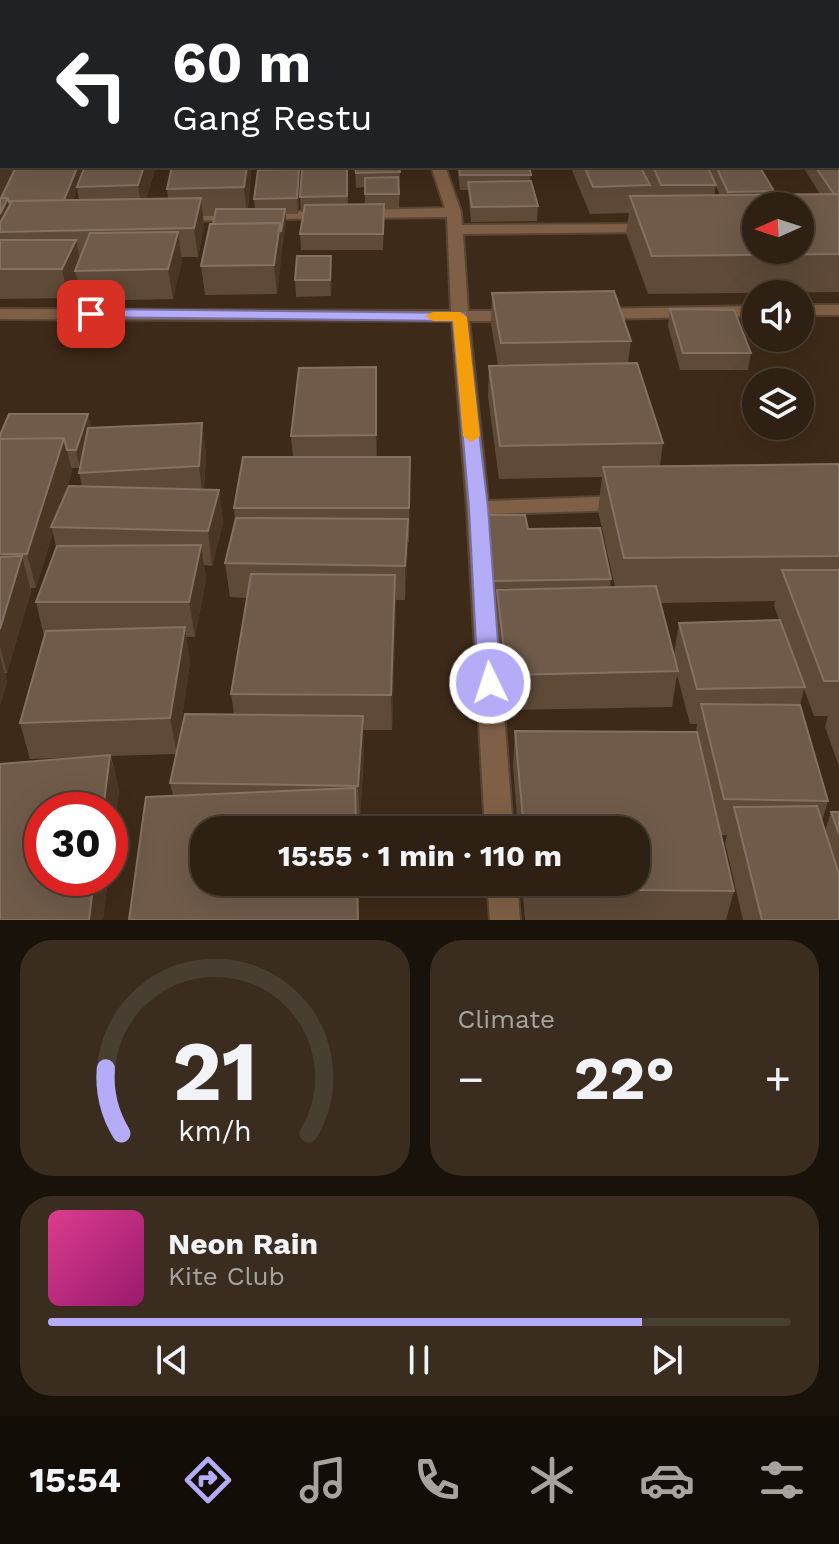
<!DOCTYPE html>
<meta charset="utf-8">
<style>
:root{--surface:#2e2012;--page:#3a2d20;--text:#f1f3f6;--muted:#a7a39f;--line:#493e32;--accent:#b5acf8}
body{margin:0;font-family:"Work Sans",sans-serif;background:var(--page);color:var(--text);height:100vh;display:flex;flex-direction:column;font-size:30px;white-space:nowrap}
*{box-sizing:border-box;margin:0}
p{font-size:26px;color:var(--muted)}
.icon{flex:none;width:44px;height:44px;fill:none;stroke:currentColor;stroke-width:2;stroke-linecap:round;stroke-linejoin:round}
.map{position:relative;height:920px;overflow:hidden}
.panel{display:flex;flex-direction:column;gap:20px;padding:20px;background:#19120a;flex:1}
.panel>*{flex:none}
.guide{position:absolute;left:0px;top:0px;width:840px;height:168px;box-shadow:0 8px 32px #0002,0 0 0 2px var(--line);background:#202124;color:#fff;overflow:hidden}
.needle{width:52px;rotate:267deg}
.tools{position:absolute;left:742px;top:192px;display:grid;gap:16px}
.tools a{display:grid;place-items:center;width:72px;height:72px;border-radius:50%;background:var(--surface);box-shadow:0 8px 32px #0002,0 0 0 2px var(--line);font-size:40px}
.speed{position:absolute;left:24px;top:792px;display:flex;gap:16px;font-size:40px;font-weight:700;text-align:center}
.speed>*{display:grid;place-content:center;width:104px;height:104px;border-radius:50%;background:var(--surface);box-shadow:0 8px 32px #0002,0 0 0 2px var(--line);line-height:1}
.speed .limit{border:12px solid #d22;background:#fff;color:#111}
.pin{position:absolute;display:grid;place-items:center;width:68px;height:68px;color:#fff;margin:-34px;border-radius:16px;box-shadow:0 4px 12px #0006}
.me{position:absolute;width:88px;margin:-44px;rotate:356deg;stroke-linejoin:round;filter:drop-shadow(0 0 6px #0008)}
.turn{display:flex;align-items:center;gap:28px;height:168px;padding:0 40px;font-size:36px}
.turn .icon{width:104px;height:104px;stroke-width:2.5}
.turn b{display:block;font-size:56px;line-height:68px}
.big{font-size:60px;font-weight:700;line-height:1.1}
.panel .widget{flex:1;display:flex;flex-direction:column;justify-content:center;gap:12px;min-width:0;padding:0 28px;border-radius:32px;background:var(--page)}
.panel .dial{align-items:center;gap:0}
.dial svg{height:208px;overflow:visible;fill:none;stroke:var(--line);stroke-width:7;stroke-linecap:round;text-anchor:middle}
.dial text{fill:var(--text);stroke:none}
.song{display:flex;align-items:center;gap:24px}
.cover{width:96px;height:96px;border-radius:12px;background:linear-gradient(135deg,hsl(330 70% 55%),hsl(320 70% 35%))}
.played{height:8px;border-radius:4px;background:linear-gradient(90deg,var(--accent) 80%,var(--line) 80%)}
.keys{display:flex;justify-content:space-around;direction:ltr}
.heat{display:flex;justify-content:space-between;align-items:center;font-size:44px;direction:ltr}
.panel .tiles{flex:1;display:grid;gap:20px;grid-template-columns:1fr 1fr}
.widget:last-child{grid-column:span 2}
.trip{position:absolute;left:190px;top:816px;width:460px;height:80px;border-radius:32px;background:var(--surface);box-shadow:0 8px 32px #0002,0 0 0 2px var(--line);font-weight:700;line-height:80px;text-align:center}
.tab-bar{display:flex;height:128px;justify-content:space-around;align-items:center;background:#120d07;color:var(--muted)}
.tab-bar .icon{width:56px;height:56px}
.tab-bar .on{color:var(--accent)}
.tab-bar b{font-size:36px;color:var(--text)}
.map>svg:first-child{display:block}
.lines{fill:none;stroke-linecap:round;stroke-linejoin:round}
.minor-casing{stroke:#584534;stroke-width:4}
.minor{fill:#7f6046;fill-rule:evenodd}
.wall{fill:#5f4a38;fill-rule:evenodd}
.shaded-wall{fill:#4b3624}
.building{fill:#705b4a;stroke:#857161;stroke-width:2;fill-rule:evenodd}
.route{fill:#b5acf8;stroke:#7670a1;stroke-width:2}
.slow{fill:#f59e0b}
</style>
<div class="map">
<svg width="839" height="920" viewBox="0 0 839 920">
<rect width="100%" height="100%" fill="#3e2a18"/>
<g class="lines">
<defs>
<path id="minor" d="M 403,0 L 413,0 L 413,2 L 403,2 Z
M 598,0 L 786,0 L 597,2 Z
M 431,166 L 445,166 L 461,212 L 462,225 L 652,224 L 659,228 L 652,232 L 463,234 L 468,311 L 516,311 L 524,316 L 516,321 L 469,321 L 488,501 L 626,496 L 636,503 L 626,510 L 489,514 L 513,830 L 485,830 L 467,508 L 452,321 L 0,319 L 0,309 L 451,311 L 447,217 L 360,218 L 353,214 L 360,210 L 445,208 Z
M 328,211 L 333,212 L 333,218 L 176,221 L 169,217 L 176,213 Z
M 800,305 L 839,305 L 839,315 L 800,315 Z
M 756,306 L 756,316 L 596,319 L 588,314 L 596,309 Z
M 487,882 L 517,882 L 520,920 L 490,920 Z"/>
</defs>
<!-- minor casing -->
<use href="#minor" class="minor-casing"/>
<!-- minor -->
<use href="#minor" class="minor"/>
</g>
<!-- wall -->
<path class="wall" d="M 0,0 L 53,0 L 54,2 L 2,2 L 2,22 L 0,22 Z
M 175,0 L 338,0 L 280,2 L 174,2 Z
M 345,0 L 392,0 L 392,2 L 345,2 Z
M 719,0 L 828,0 L 830,2 L 718,2 Z
M 838,0 L 839,0 L 838,108 L 837,2 Z
M 0,111 L 2,111 L 2,166 L 16,169 L 20,169 L 21,166 L 82,166 L 79,181 L 156,166 L 146,199 L 168,198 L 167,189 L 251,171 L 248,209 L 255,209 L 254,199 L 300,184 L 298,214 L 286,214 L 286,224 L 282,248 L 277,294 L 205,295 L 201,266 L 215,216 L 203,216 L 204,225 L 198,257 L 181,257 L 182,261 L 173,299 L 81,301 L 77,279 L 68,298 L 0,299 L 0,198 L 9,181 L 0,196 ZM 77,188 L 79,200 L 73,200 Z
M 838,141 L 839,292 L 648,294 L 626,233 L 629,213 L 590,214 L 571,168 L 571,166 L 759,166 L 774,191 L 774,195 L 820,194 L 805,170 L 805,167 L 795,167 L 794,166 L 838,166 ZM 716,186 L 720,195 L 714,195 Z
M 355,166 L 400,172 L 399,209 L 384,209 L 383,250 L 301,250 L 300,234 L 304,212 L 301,212 L 300,197 L 347,168 L 348,205 L 365,205 L 365,187 L 356,188 Z
M 457,166 L 529,166 L 531,175 L 530,181 L 538,206 L 537,221 L 471,222 L 468,190 L 460,190 Z
M 332,272 L 331,296 L 296,297 L 295,280 Z
M 492,293 L 631,341 L 628,363 L 663,443 L 660,466 L 839,464 L 839,766 L 825,727 L 828,716 L 814,716 L 804,689 L 800,705 L 828,801 L 822,821 L 825,831 L 831,812 L 839,812 L 839,920 L 743,920 L 725,843 L 727,835 L 721,835 L 734,891 L 726,920 L 525,920 L 522,882 L 636,882 L 636,830 L 518,830 L 513,766 L 515,731 L 696,732 L 697,724 L 690,724 L 677,675 L 672,707 L 505,710 L 495,625 L 496,615 L 488,616 L 482,549 L 483,515 L 528,529 L 611,579 L 610,587 L 615,587 L 598,511 L 602,477 L 499,479 L 488,397 L 489,366 L 498,365 L 491,324 ZM 775,601 L 774,605 L 779,620 L 679,623 L 674,654 L 660,603 Z
M 670,309 L 751,353 L 748,370 L 680,370 L 668,326 Z
M 376,367 L 377,457 L 410,457 L 409,542 L 408,542 L 405,600 L 396,600 L 392,730 L 363,730 L 364,752 L 360,821 L 357,821 L 357,830 L 204,830 L 204,882 L 358,882 L 359,920 L 129,920 L 146,797 L 173,796 L 170,783 L 176,754 L 111,756 L 119,791 L 110,863 L 110,810 L 42,810 L 42,878 L 108,878 L 103,920 L 0,920 L 0,764 L 86,757 L 30,759 L 20,723 L 44,636 L 36,602 L 56,547 L 53,532 L 36,588 L 31,588 L 31,591 L 7,673 L 5,673 L 7,682 L 0,705 L 0,435 L 9,414 L 88,414 L 91,428 L 202,423 L 206,455 L 204,489 L 219,490 L 223,523 L 212,566 L 204,565 L 206,579 L 195,637 L 186,637 L 190,662 L 178,746 L 185,714 L 234,714 L 231,694 L 247,598 L 230,597 L 225,563 L 235,521 L 234,508 L 243,457 L 293,457 L 291,436 L 299,368 ZM 81,463 L 79,473 L 82,486 L 69,486 L 62,503 L 72,471 L 71,468 L 80,468 Z"/>
<!-- shaded-wall -->
<path class="shaded-wall" d="M 41,0 L 53,0 L 54,2 L 41,2 Z
M 2,68 L 2,101 L 0,105 L 0,72 Z
M 2,157 L 2,166 L 18,166 L 0,196 L 0,160 Z
M 77,166 L 82,166 L 79,180 Z
M 144,166 L 156,166 L 142,213 L 138,185 Z
M 247,166 L 251,166 L 251,171 L 247,215 L 244,187 Z
M 77,168 L 80,182 L 67,216 L 64,201 Z
M 299,169 L 300,184 L 298,214 L 297,198 Z
M 8,198 L 14,226 L 0,232 L 0,214 Z
M 201,198 L 204,225 L 198,257 L 194,228 Z
M 285,209 L 286,224 L 282,248 L 281,232 Z
M 280,223 L 282,252 L 277,294 L 274,265 Z
M 178,232 L 182,261 L 173,299 L 168,269 Z
M 76,240 L 82,269 L 75,271 L 77,279 L 68,298 L 62,269 Z
M 331,256 L 332,272 L 331,296 L 330,280 Z
M 376,367 L 377,398 L 377,468 L 376,435 Z
M 88,414 L 92,431 L 80,468 L 76,450 Z
M 202,423 L 206,455 L 203,500 L 199,466 Z
M 64,438 L 72,471 L 54,527 L 51,527 L 53,532 L 36,588 L 27,554 Z
M 219,490 L 223,523 L 212,566 L 208,531 Z
M 408,519 L 408,553 L 405,600 L 405,566 Z
M 201,545 L 206,579 L 195,637 L 189,602 Z
M 22,556 L 31,591 L 7,673 L 0,647 L 0,629 Z
M 395,575 L 396,610 L 392,730 L 391,695 Z
M 185,627 L 190,662 L 177,754 L 170,718 Z
M 0,657 L 7,682 L 0,705 Z
M 363,716 L 364,752 L 360,821 L 358,786 Z
M 110,755 L 119,791 L 110,863 L 110,810 L 103,810 Z
M 94,878 L 108,878 L 103,920 L 89,920 Z
M 357,882 L 358,882 L 359,920 L 358,920 Z"/>
<!-- building -->
<path class="building" d="M 75,0 L 114,0 L 113,2 L 74,2 Z
M 124,0 L 164,0 L 163,2 L 123,2 Z
M 175,0 L 226,0 L 225,2 L 174,2 Z
M 234,0 L 278,0 L 278,2 L 233,2 Z
M 288,0 L 337,0 L 337,2 L 288,2 Z
M 346,0 L 380,0 L 380,1 L 347,2 Z
M 427,0 L 508,0 L 509,1 L 427,2 Z
M 526,0 L 602,0 L 604,2 L 526,2 Z
M 608,0 L 639,0 L 640,2 L 609,2 Z
M 645,0 L 705,0 L 707,2 L 646,2 Z
M 724,0 L 763,0 L 764,2 L 726,2 Z
M 770,0 L 828,0 L 830,2 L 771,2 Z
M 0,23 L 2,23 L 2,35 L 0,35 Z
M 0,47 L 2,47 L 2,68 L 0,72 Z
M 838,52 L 839,52 L 839,84 L 838,84 Z
M 0,111 L 2,111 L 2,132 L 0,132 Z
M 0,137 L 2,137 L 2,157 L 0,160 Z
M 838,155 L 839,155 L 839,194 L 834,194 L 815,166 L 838,166 Z
M 21,166 L 55,166 L 31,167 L 77,168 L 64,200 L 12,201 L 9,202 L 8,198 L 1,198 L 15,169 L 20,169 Z
M 85,166 L 144,166 L 138,185 L 77,187 Z
M 172,166 L 247,166 L 244,187 L 167,189 Z
M 355,166 L 399,166 L 400,172 L 356,173 Z
M 459,166 L 529,166 L 531,175 L 460,175 Z
M 584,166 L 640,166 L 650,185 L 593,187 Z
M 653,166 L 707,166 L 716,185 L 661,185 Z
M 716,166 L 759,166 L 774,191 L 728,192 Z
M 347,168 L 347,196 L 300,197 L 302,169 Z
M 299,169 L 297,198 L 254,199 L 258,170 Z
M 398,177 L 399,194 L 365,194 L 365,178 Z
M 531,181 L 538,206 L 472,207 L 468,182 Z
M 839,194 L 839,254 L 652,256 L 630,196 ZM 756,206 L 800,206 L 800,250 L 756,250 Z
M 0,198 L 8,198 L 0,214 Z
M 201,198 L 194,228 L 0,232 L 0,223 L 12,201 Z
M 384,204 L 383,234 L 300,234 L 305,205 Z
M 216,209 L 285,209 L 281,232 L 280,223 L 213,224 Z
M 280,223 L 274,265 L 201,266 L 210,224 Z
M 178,232 L 168,269 L 75,271 L 90,233 Z
M 0,240 L 76,240 L 62,269 L 0,269 Z
M 297,256 L 331,256 L 330,280 L 295,280 Z
M 614,291 L 631,341 L 501,343 L 492,293 Z
M 670,309 L 734,310 L 751,353 L 683,353 Z
M 637,363 L 663,443 L 500,446 L 489,366 Z
M 376,367 L 376,435 L 291,436 L 299,368 Z
M 9,414 L 88,414 L 76,450 L 67,450 L 64,438 L 0,439 L 0,435 Z
M 202,423 L 199,466 L 79,473 L 88,428 Z
M 64,438 L 27,554 L 0,554 L 0,439 Z
M 243,457 L 410,457 L 409,508 L 234,508 Z
M 839,464 L 839,556 L 624,558 L 603,467 Z
M 69,486 L 219,490 L 208,531 L 51,527 Z
M 483,515 L 525,515 L 528,529 L 600,528 L 611,579 L 489,581 Z
M 236,518 L 408,519 L 405,566 L 225,563 Z
M 201,545 L 189,602 L 36,602 L 57,546 Z
M 22,556 L 0,629 L 0,557 Z
M 782,570 L 839,570 L 839,681 L 824,681 Z
M 251,574 L 395,575 L 391,695 L 231,694 Z
M 656,586 L 678,671 L 507,675 L 497,590 Z
M 780,620 L 805,687 L 697,689 L 679,623 Z
M 185,627 L 170,718 L 20,723 L 46,631 Z
M 701,704 L 800,705 L 828,801 L 724,799 Z
M 185,714 L 363,716 L 358,786 L 170,783 Z
M 515,731 L 697,732 L 734,891 L 529,889 L 528,882 L 636,882 L 636,830 L 524,830 Z
M 110,755 L 103,810 L 42,810 L 42,878 L 94,878 L 89,920 L 0,920 L 0,764 Z
M 355,788 L 356,830 L 204,830 L 204,882 L 357,882 L 358,920 L 129,920 L 146,797 Z
M 817,806 L 839,874 L 839,920 L 762,920 L 734,807 Z
M 831,812 L 839,812 L 839,834 Z"/>
<!-- route -->
<path class="route" d="M 91,309 L 465,313 L 488,508 L 501,683 L 498,689 L 490,692 L 482,689 L 478,683 L 469,508 L 453,321 L 85,317 L 85,311 Z"/>
<!-- slow -->
<path class="slow" d="M 460,312 L 467,317 L 480,436 L 471,442 L 463,436 L 453,321 L 433,321 L 425,316 L 433,312 Z"/>
</svg>
<div class="tools">
<a><svg class="needle" viewBox="-14 -14 28 28"><path d="M0-13l5 13h-10z" fill="#e53935"/><path d="M0 13l5-13h-10z" fill="#a7a39f"/></svg></a>
<a><svg class="icon" aria-label="sound" viewBox="0 0 24 24"><path d="M4 9h4l5-4v14l-5-4H4zM17 9q2 3 0 6"/></svg></a>
<a><svg class="icon" aria-label="layers" viewBox="0 0 24 24"><path d="M12 4l9 5-9 5-9-5zM3 14l9 5 9-5"/></svg></a>
</div>
<div class="speed"><div class="limit">30</div></div>
<div class="pin" style="left:91px;top:314px;background:#d93025"><svg class="icon" aria-label="arrive" viewBox="0 0 24 24"><path d="M6 21V4h12l-3 4 3 4H6"/></svg></div>
<svg class="me" style="left:490px;top:683px" viewBox="-20 -20 40 40"><circle r="17" fill="#b5acf8" stroke="#fff" stroke-width="3"/><path d="M0-11L8 9 0 5-8 9z" fill="#fff"/></svg>
<div class="trip">15:55 · 1 min · 110 m</div>
<div class="guide">
<div class="turn"><svg class="icon" aria-label="left" viewBox="0 0 24 24"><path d="M17 20v-9H6M10 6l-5 5 5 5"/></svg><div><b>60 m</b>Gang Restu</div></div>
</div>
</div>
<section class="panel">
<div class="tiles">
<div class="widget dial"><svg viewBox="0 0 100 80">
<path d="M14 69A42 42 0 1 1 86 69"/>
<path d="M14 69A42 42 0 0 1 8 44" stroke="#b5acf8"/>
<text x="50" y="56" font-size="32" font-weight="700">21</text>
<text x="50" y="72" font-size="11">km/h</text>
</svg></div>
<div class="widget"><p>Climate</p>
<div class="heat"><a>−</a><b class="big">22°</b><a>+</a></div>
</div>
<div class="widget">
<div class="song"><i class="cover"></i><div><b>Neon Rain</b><p>Kite Club</p></div></div>
<div class="played"></div>
<div class="keys"><svg class="icon" aria-label="previous" viewBox="0 0 24 24"><path d="M18 5L8 12l10 7zM5 5v14"/></svg><svg class="icon" aria-label="pause" viewBox="0 0 24 24"><path d="M8 5v14M16 5v14"/></svg><svg class="icon" aria-label="next" viewBox="0 0 24 24"><path d="M6 5l10 7-10 7zM19 5v14"/></svg></div>
</div>
</div>
</section>
<nav class="tab-bar">
<b>15:54</b>
<svg class="icon on" aria-label="directions" viewBox="0 0 24 24"><path d="M12 3l9 9-9 9-9-9zM9 14v-3h6M13 9l2 2-2 2"/></svg>
<svg class="icon" aria-label="music" viewBox="0 0 24 24"><path d="M9 18V5l10-2v13"/><circle cx="6" cy="18" r="3"/><circle cx="16" cy="16" r="3"/></svg>
<svg class="icon" aria-label="phone" viewBox="0 0 24 24"><path d="M5 4h4l2 5-3 2q2 4 5 5l2-3 5 2v4C11 20 4 13 5 4z"/></svg>
<svg class="icon" aria-label="climate" viewBox="0 0 24 24"><path d="M12 3v18M4 7l16 10M4 17L20 7"/></svg>
<svg class="icon" aria-label="car" viewBox="0 0 24 24"><path d="M5 17H2v-5l4-1 3-4h7l3 4 3 1v5h-3M9 17h6M6 11h13"/><circle cx="7" cy="17" r="2"/><circle cx="17" cy="17" r="2"/></svg>
<svg class="icon" aria-label="filters" viewBox="0 0 24 24"><path d="M4 7h16M4 17h16"/><circle cx="9" cy="7" r="2"/><circle cx="15" cy="17" r="2"/></svg>
</nav>
